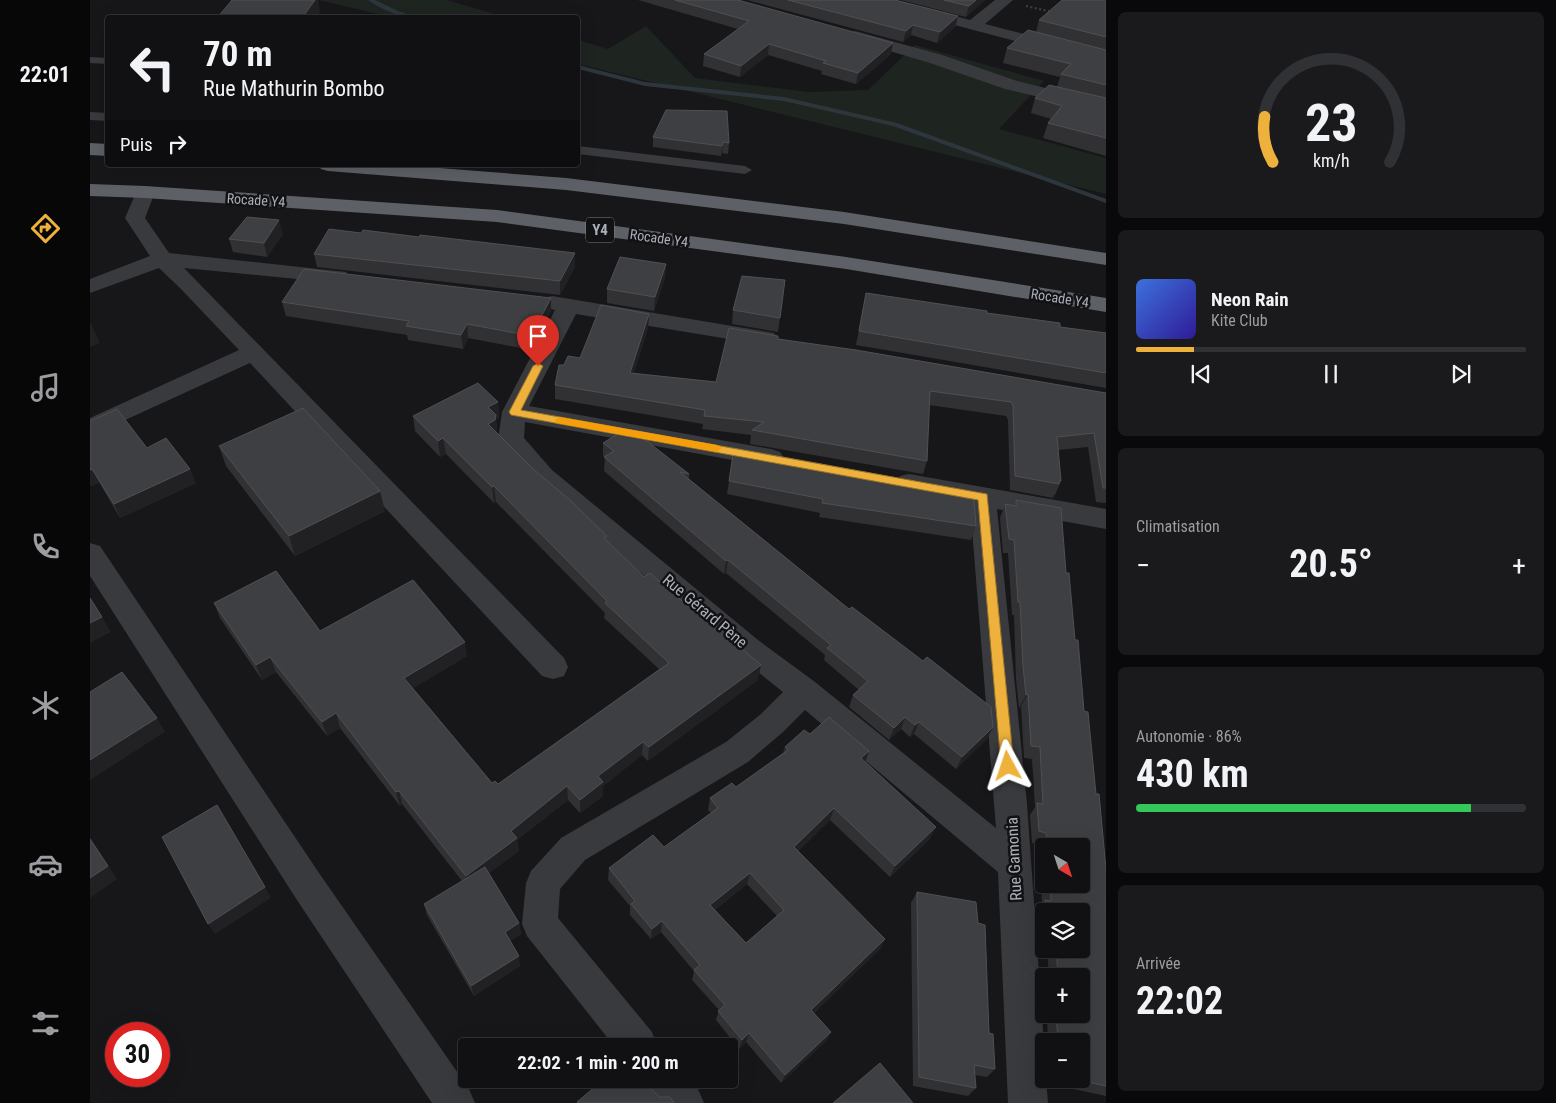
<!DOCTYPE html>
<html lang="fr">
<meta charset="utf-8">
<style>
:root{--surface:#111114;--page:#1a1a1d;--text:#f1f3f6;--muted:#9c9da0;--line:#303134;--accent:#edb13c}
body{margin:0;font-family:"Roboto Condensed",sans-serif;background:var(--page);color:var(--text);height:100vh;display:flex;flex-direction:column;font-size:19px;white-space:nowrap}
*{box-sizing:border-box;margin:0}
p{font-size:16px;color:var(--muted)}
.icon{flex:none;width:28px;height:28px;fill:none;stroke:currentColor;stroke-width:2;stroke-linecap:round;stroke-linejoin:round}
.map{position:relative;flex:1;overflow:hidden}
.sheet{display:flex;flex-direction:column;gap:12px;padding:12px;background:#09090b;width:450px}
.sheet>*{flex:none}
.banner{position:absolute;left:15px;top:15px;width:475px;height:152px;border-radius:5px;box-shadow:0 5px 20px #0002,0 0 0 1px var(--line);background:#111114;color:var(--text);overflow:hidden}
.needle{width:32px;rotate:141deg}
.fabs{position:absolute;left:945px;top:838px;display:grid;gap:10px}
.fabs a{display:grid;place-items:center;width:55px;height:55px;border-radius:5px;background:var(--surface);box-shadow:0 5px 20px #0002,0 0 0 1px var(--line);font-size:25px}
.speed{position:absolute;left:15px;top:1022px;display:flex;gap:10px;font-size:25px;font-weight:700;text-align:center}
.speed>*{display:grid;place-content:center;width:65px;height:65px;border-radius:50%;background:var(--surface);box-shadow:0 5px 20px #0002,0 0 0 1px var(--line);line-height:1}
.speed .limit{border:8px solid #d22;background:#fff;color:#111}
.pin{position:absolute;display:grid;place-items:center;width:42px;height:42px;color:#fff;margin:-51px -21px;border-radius:50% 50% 50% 0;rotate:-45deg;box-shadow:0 0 5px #0007}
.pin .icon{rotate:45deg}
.me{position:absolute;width:55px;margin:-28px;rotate:355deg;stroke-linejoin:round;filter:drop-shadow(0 0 4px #0008)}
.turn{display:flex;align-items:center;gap:18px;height:105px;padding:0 15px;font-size:22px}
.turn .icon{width:65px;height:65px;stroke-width:2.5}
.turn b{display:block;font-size:35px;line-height:42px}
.then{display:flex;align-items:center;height:48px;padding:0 15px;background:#0003;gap:10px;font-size:19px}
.big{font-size:38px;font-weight:700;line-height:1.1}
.sheet .widget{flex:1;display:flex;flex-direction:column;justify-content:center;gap:8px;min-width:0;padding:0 18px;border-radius:8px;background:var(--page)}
.sheet .dial{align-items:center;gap:0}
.dial svg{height:130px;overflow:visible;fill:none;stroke:var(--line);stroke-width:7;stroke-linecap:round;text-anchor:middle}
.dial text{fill:var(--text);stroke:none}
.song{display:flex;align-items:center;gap:15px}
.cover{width:60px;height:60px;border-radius:8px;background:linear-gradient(135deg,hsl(220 70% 55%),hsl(250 70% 35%))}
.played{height:5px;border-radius:2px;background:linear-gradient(90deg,var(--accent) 15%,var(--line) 15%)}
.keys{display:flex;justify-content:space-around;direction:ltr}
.heat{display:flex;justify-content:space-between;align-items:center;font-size:28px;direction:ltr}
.charge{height:8px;border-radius:4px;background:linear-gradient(90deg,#34c759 86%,var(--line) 0)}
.trip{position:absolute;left:368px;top:1038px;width:280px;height:50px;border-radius:5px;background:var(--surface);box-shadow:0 5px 20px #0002,0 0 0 1px var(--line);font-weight:700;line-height:50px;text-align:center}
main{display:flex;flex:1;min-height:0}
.tab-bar{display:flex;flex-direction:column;width:90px;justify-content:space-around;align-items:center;background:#070708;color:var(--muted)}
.tab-bar .icon{width:35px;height:35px}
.tab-bar .on{color:var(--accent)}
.tab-bar b{font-size:22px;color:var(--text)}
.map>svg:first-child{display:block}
.green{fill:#1e241f}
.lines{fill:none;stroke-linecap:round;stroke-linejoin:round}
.stream{fill:#2e363d;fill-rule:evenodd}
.path{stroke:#3f4145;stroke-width:2;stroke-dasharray:2 2.5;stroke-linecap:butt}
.service{fill:#393a3e;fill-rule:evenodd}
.minor{fill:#393a3e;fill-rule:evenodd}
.trunk{fill:#5d6066;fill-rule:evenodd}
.wall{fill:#313134;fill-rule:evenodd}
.shaded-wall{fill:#212124}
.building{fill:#3e3f42;stroke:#4f5055;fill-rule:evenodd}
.route{fill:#edb13c;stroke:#9a7327}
.slow{fill:#f59e0b}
.labels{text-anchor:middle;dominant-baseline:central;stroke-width:5;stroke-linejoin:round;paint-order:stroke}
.far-street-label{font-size:14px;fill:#aaafb9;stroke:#121215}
.shield{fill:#121215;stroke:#7c8088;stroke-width:1}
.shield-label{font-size:15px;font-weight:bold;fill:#aaafb9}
.street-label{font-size:16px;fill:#aaafb9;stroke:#121215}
</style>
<main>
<nav class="tab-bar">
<b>22:01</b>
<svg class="icon on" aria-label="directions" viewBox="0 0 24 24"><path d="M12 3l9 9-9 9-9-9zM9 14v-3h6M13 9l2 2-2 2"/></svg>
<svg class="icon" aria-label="music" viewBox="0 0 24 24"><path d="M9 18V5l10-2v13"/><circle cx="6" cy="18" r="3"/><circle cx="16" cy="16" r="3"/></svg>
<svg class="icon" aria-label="phone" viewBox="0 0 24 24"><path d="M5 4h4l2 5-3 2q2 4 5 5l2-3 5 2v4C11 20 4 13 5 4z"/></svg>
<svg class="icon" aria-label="climate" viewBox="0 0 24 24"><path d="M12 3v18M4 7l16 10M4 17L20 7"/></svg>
<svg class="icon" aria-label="car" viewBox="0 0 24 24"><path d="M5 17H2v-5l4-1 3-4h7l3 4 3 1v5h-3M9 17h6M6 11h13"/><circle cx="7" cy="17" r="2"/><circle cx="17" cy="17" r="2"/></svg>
<svg class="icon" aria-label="filters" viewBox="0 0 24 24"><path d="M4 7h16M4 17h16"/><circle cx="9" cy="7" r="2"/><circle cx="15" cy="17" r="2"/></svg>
</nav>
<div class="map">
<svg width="1016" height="1103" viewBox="0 0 1016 1103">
<rect width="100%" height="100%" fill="#17171a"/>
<!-- green -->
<path class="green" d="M 229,0 L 357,0 L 414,17 L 300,17 Z
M 556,26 L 605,78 L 719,92 L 778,90 L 825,45 L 954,81 L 909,129 L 1016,158 L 1016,194 L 488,64 L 488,40 L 518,49 Z"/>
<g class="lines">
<!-- stream -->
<path class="stream" d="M 278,0 L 285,0 L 308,11 L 328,18 C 311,18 292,10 278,0 Z
M 488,65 L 555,82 L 694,97 L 807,123 L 1016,199 L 1016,203 L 803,126 L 694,101 L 555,86 L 488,69 Z"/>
<!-- path -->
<path class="path" d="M 936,6 L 962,12"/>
<!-- service -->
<path class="service" d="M 0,57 L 18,58 L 18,64 L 0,63 Z
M 0,112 L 18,113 L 18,121 L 0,120 Z
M 488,146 L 655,166 L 662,170 L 655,174 L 488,154 Z"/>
<!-- minor -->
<path class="minor" d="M 778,0 L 804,0 L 880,20 L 905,0 L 923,0 L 895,24 L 1016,55 L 1016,65 L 781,3 Z
M 765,31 L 852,55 L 927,81 L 1016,103 L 1016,113 L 915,89 L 840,63 L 759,39 L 757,36 L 759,33 Z
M 55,186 L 62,188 L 65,192 L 55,218 L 79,253 L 256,272 L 259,277 L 256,282 L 248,283 L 94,268 L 474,658 L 478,667 L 474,676 L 463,679 L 452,676 L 160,363 L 0,436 L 0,418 L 149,350 L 90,288 L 69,268 L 0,293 L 0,279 L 60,256 L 35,218 L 48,188 Z
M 462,296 L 684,333 L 687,338 L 684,343 L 676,345 L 486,314 L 439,406 L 681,449 L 690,452 L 694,458 L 690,464 L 681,467 L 435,422 L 434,438 L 462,470 L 668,640 L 725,682 L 906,828 L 880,504 L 819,492 L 810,490 L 806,483 L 810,476 L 819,474 L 1016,509 L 1016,529 L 907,509 L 937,804 L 954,1044 L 954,1079 L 956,1079 L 958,1103 L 918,1103 L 908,872 L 715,710 L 693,732 L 658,762 L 495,860 L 470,889 L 468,918 L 562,1032 L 567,1046 L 524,1046 L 437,936 L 432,924 L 436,883 L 441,871 L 471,838 L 636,742 L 671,714 L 693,692 L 648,656 L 444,482 L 408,440 L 412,412 L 465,310 L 454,308 L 451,303 L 454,298 Z
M 0,543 L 10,546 L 229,873 L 379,1089 L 385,1103 L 342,1103 L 205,897 L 0,576 Z
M 556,1079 L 600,1079 L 608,1089 L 614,1103 L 569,1103 L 561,1093 Z"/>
<!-- trunk -->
<path class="trunk" d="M 0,143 L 18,144 L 18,156 L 0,155 Z
M 228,165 L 310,165 L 476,178 L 754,212 L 1016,253 L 1016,265 L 754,224 L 476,190 L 238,171 L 231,169 Z
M 0,184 L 55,186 L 407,210 L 756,257 L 1016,298 L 1016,312 L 756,269 L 407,222 L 55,198 L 0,196 Z"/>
</g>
<!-- wall -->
<path class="wall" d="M 548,0 L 648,0 L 801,54 L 766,84 L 731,74 L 732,71 L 678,55 L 650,77 L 613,66 L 614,54 L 648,29 Z
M 657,0 L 805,0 L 868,16 L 865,27 L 847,43 L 821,35 L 813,42 Z
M 811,0 L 895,0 L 876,17 Z
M 1016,0 L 1016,156 L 953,138 L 958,123 L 961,119 L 941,113 L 945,98 L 967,87 L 970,77 L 913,63 L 917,48 L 946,32 L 949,20 Z
M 576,110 L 639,143 L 638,154 L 632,153 L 631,156 L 563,147 L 563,137 Z
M 271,233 L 329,237 L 485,253 L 485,267 L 470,295 L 227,267 L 224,254 Z
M 193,234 L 177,257 L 143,252 L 139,239 Z
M 576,264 L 575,278 L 564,311 L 517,303 L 517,289 Z
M 695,280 L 688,332 L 642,324 L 643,310 Z
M 776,293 L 897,313 L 970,327 L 1016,333 L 1016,388 L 766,345 Z
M 192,302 L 461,311 L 441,350 L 378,338 L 373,349 L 318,340 L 317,335 L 196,316 Z
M 559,314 L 558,328 L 544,373 L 626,382 L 688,339 L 1016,393 L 1016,503 L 1006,502 L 998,447 L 968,450 L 971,481 L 965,495 L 964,495 L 963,498 L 920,490 L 918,420 L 916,416 L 839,405 L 837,461 L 833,474 L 660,444 L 661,435 L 612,429 L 613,424 L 465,399 L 465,385 L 474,365 L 490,358 Z
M 408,402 L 409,418 L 406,419 L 407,433 L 442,468 L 554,577 L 668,680 L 558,761 L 552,755 L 513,786 L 513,796 L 490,813 L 478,800 L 427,840 L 429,851 L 399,873 L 429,923 L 431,934 L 420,941 L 430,966 L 384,996 L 337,915 L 334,904 L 372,881 L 312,804 L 310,806 L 250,728 L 237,736 L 186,672 L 172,680 L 130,618 L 124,603 L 230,631 L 377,656 L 323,688 L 402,783 L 408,784 L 569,669 L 514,618 L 515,613 L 406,502 L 404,503 L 356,454 L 350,457 L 325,431 L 323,416 Z
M 0,421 L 57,448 L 106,483 L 30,518 L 9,482 L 2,486 L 0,484 Z
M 513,443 L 599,474 L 599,479 L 903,727 L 897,739 L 866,769 L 824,734 L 820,737 L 811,729 L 799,740 L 759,707 L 763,695 L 769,690 L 734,660 L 735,655 L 636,573 L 634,574 L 514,471 L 515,457 L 513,456 Z
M 129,446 L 295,511 L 205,556 L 136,466 Z
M 639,481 L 856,491 L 874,498 L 886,526 L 881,540 L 729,517 L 730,513 L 637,494 Z
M 926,500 L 976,573 L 994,711 L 1016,869 L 1016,1096 L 960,1084 L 960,1079 L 991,1079 L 991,1041 L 958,1041 L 957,1019 L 961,1015 L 961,1014 L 991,1014 L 991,976 L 959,976 L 957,949 L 991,949 L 991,911 L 954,911 L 954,945 L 949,944 L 946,911 L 952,903 L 948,844 L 942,843 L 940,815 L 945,807 L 942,759 L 934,758 L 931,706 L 929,708 L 926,679 L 924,615 L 922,615 L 918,553 L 913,553 L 910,518 L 915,504 L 924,505 ZM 954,846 L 991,846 L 991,884 L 954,884 Z
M 720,734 L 779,751 L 775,762 L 840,839 L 800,877 L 740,820 L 708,851 L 795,939 L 790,949 L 724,1013 L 741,1032 L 736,1041 L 691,1083 L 656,1042 L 649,1049 L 626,1020 L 629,1010 L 602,980 L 604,971 L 571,932 L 561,939 L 540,915 L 540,906 L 518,880 L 519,868 L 574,847 L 621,813 L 618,810 L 620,798 L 646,787 L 693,753 L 695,747 ZM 657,884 L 687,916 L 656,943 L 625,910 Z
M 827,892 L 888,923 L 899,1033 L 905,1069 L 897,1077 L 885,1075 L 886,1088 L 878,1096 L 823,1086 L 821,903 Z"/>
<!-- shaded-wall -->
<path class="shaded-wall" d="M 225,0 L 228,0 L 230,12 L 226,18 L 212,18 Z
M 886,0 L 895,0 L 876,17 L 879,6 Z
M 868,16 L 865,27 L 847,43 L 850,32 Z
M 823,25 L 821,35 L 813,42 L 816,31 Z
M 803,43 L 801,54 L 766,84 L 768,73 Z
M 679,44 L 678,55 L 650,77 L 651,66 Z
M 633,142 L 632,153 L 631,156 L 632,146 Z
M 189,220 L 193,234 L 177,257 L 174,243 Z
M 485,253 L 485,267 L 470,295 L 470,281 Z
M 576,264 L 575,278 L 564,311 L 565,297 Z
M 461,298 L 461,311 L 441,350 L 441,336 Z
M 559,314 L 558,328 L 540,387 L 540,373 Z
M 0,323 L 1,323 L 10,343 L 0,347 Z
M 377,324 L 378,338 L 373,349 L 371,335 Z
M 408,402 L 409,418 L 406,419 L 407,431 L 407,435 L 400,439 L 398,407 Z
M 353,438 L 356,454 L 350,457 L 348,441 Z
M 2,469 L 9,482 L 2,486 L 0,483 L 0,470 Z
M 100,469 L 106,483 L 30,518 L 24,504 Z
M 404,486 L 406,502 L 404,503 L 402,487 Z
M 290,491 L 295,511 L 205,556 L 199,536 Z
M 638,560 L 636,573 L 634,574 L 636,561 Z
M 12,617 L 21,632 L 0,643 L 0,623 Z
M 375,642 L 377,656 L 317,692 L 314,678 Z
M 180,657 L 186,672 L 172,680 L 166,665 Z
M 671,665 L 668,680 L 558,761 L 559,747 Z
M 938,694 L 931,706 L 929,708 L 936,695 Z
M 246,713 L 250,728 L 237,736 L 232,722 Z
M 815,717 L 811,729 L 799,740 L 804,728 Z
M 67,718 L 75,732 L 0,780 L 0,760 Z
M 829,722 L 824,734 L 820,737 L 825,725 Z
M 903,727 L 897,739 L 866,769 L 872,757 Z
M 553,742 L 552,755 L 513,786 L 513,796 L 490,813 L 490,800 L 508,776 Z
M 779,751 L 775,763 L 771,758 Z
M 477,786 L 478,800 L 427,840 L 429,851 L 379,889 L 376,876 L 421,831 Z
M 309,791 L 312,804 L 310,806 L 306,792 Z
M 744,808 L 740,820 L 700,858 L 704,847 Z
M 846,827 L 840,839 L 800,877 L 805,866 Z
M 0,837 L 27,879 L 0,898 Z
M 660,873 L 657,884 L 618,916 L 620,905 Z
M 175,887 L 181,898 L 125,934 L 118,924 Z
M 572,921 L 571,932 L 561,939 L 562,929 Z
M 429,923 L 431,934 L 417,943 L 415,932 Z
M 795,939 L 790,949 L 717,1020 L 721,1010 Z
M 429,956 L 430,966 L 384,996 L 381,986 Z
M 741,1032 L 736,1041 L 691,1083 L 695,1075 Z
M 659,1033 L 656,1042 L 649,1049 L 652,1040 Z"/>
<!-- building -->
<path class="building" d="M 142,0 L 225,0 L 212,18 L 127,18 Z
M 585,0 L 648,0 L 803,43 L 768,73 L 733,63 L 736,61 L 679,44 L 651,66 L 614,54 L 659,21 Z
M 698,0 L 805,0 L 868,16 L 850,32 L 823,25 L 816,31 Z
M 854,0 L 886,0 L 879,6 Z
M 972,0 L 1016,0 L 1016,37 L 949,20 Z
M 938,30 L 1016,50 L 1016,85 L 971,74 L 981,64 L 917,48 Z
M 959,85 L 1016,98 L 1016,138 L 958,123 L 972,106 L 945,98 Z
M 576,110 L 637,111 L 639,143 L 633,142 L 632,146 L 563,137 Z
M 157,217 L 189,220 L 174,243 L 139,239 Z
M 239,229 L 271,233 L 273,230 L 329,237 L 330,235 L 485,253 L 470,281 L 224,254 Z
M 530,257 L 576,264 L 565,297 L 517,289 Z
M 214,269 L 461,298 L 441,336 L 377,324 L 371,335 L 316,326 L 319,321 L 192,302 Z
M 652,276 L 695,280 L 690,318 L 643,310 Z
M 776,293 L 897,311 L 897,313 L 970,323 L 970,327 L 1016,333 L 1016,373 L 769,331 Z
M 511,305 L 559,314 L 540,373 L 626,382 L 639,328 L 688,336 L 688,339 L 766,350 L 1016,393 L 1016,488 L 1013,488 L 1004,433 L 967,437 L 971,481 L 969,481 L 969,484 L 925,476 L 923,406 L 921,402 L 840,391 L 837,461 L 662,430 L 674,422 L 614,416 L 615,410 L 465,385 L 469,365 L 474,365 L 478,356 L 490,358 Z
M 388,383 L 408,402 L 398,407 L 406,415 L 405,420 L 398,424 L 442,468 L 481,501 L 517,536 L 514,538 L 554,577 L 560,573 L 616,622 L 619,620 L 671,665 L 559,747 L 553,742 L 508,776 L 513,782 L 490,800 L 477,786 L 421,831 L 427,838 L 376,876 L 309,791 L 306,792 L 246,713 L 232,722 L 180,657 L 166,665 L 124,603 L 186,571 L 230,631 L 323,580 L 375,642 L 314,678 L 402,783 L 405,781 L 408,784 L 579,663 L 515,603 L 517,601 L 404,486 L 402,487 L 353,438 L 348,441 L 323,416 Z
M 213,408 L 290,491 L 199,536 L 129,446 Z
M 27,409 L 57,448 L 76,438 L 100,469 L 24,504 L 2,469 L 0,470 L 0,421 Z
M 536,429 L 544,431 L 599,474 L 590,472 L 759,609 L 762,607 L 833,661 L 837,657 L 901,707 L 903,727 L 872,757 L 829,722 L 825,725 L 815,717 L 804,728 L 763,695 L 778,681 L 737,648 L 741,645 L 638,560 L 636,561 L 514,457 L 524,451 L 513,443 Z
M 644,448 L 856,487 L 856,491 L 874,493 L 874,498 L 884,499 L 886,526 L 732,503 L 733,499 L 639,481 Z
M 926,500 L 971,508 L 976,573 L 979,573 L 985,640 L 988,640 L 994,711 L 998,712 L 1006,794 L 1009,794 L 1016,869 L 1016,1086 L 984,1079 L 991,1079 L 991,1041 L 968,1041 L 966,1014 L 991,1014 L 991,976 L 968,976 L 966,949 L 991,949 L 991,911 L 955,911 L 955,900 L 961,901 L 960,884 L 991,884 L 991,846 L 957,846 L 956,833 L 949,831 L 947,803 L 953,804 L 950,747 L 941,746 L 938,694 L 936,695 L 933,666 L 930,602 L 928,602 L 924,540 L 919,539 L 915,504 L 926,506 Z
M 0,598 L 12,617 L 0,623 Z
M 32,672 L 67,718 L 0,760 L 0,692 Z
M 739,717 L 779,751 L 771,758 L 846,827 L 805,866 L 744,808 L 704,847 L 795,939 L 721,1010 L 741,1032 L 695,1075 L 659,1033 L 652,1040 L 628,1011 L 635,1005 L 604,970 L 610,965 L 572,921 L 562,929 L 541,904 L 545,901 L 519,868 L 563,835 L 574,847 L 628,808 L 620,798 L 642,783 L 646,787 L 698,750 L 695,747 L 714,730 L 720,734 ZM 660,873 L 694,910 L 656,943 L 620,905 Z
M 127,805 L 175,887 L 118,924 L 72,837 Z
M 0,839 L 18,866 L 0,878 Z
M 395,867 L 429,923 L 415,932 L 429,956 L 381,986 L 334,904 Z
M 827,892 L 886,902 L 888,923 L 895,925 L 899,1033 L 903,1034 L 905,1069 L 884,1065 L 886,1088 L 829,1077 Z
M 790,1063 L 823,1103 L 743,1103 Z
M 514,1079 L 558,1079 L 560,1087 L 569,1097 L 580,1097 L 584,1103 L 488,1103 L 487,1102 Z"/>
<!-- route -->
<path class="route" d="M 448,363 L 453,366 L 431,410 L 897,494 L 924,766 L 922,770 L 918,772 L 913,770 L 911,766 L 888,500 L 421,415 L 419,412 L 443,366 Z"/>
<!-- slow -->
<path class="slow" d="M 470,417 L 627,445 L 632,448 L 627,452 L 466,423 L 465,420 Z"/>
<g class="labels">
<!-- far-street labels -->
<g class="far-street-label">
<text transform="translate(166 200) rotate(4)">Rocade Y4</text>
<text transform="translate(569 238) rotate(8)">Rocade Y4</text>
<text transform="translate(970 298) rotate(9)">Rocade Y4</text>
</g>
<!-- shield labels -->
<rect class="shield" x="496" y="217.5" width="28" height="25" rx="4"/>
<g class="shield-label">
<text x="510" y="230">Y4</text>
</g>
<!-- street labels -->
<g class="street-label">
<text transform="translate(615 611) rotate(40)">Rue Gérard Pène</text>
<text transform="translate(924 859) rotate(-93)">Rue Gamonia</text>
</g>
</g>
</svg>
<div class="fabs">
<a><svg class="needle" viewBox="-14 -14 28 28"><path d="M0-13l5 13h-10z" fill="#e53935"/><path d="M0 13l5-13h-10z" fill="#9c9da0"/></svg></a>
<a><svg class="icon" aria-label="layers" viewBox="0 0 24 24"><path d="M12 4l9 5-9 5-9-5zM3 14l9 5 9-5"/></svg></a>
<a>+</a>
<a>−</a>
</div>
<div class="speed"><div class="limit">30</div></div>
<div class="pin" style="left:448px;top:366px;background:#d93025"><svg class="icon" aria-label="arrive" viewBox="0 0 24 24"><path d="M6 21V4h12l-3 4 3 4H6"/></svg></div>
<svg class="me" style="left:918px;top:766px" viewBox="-20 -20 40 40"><path d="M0-17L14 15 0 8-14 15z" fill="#edb13c" stroke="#fff" stroke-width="4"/></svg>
<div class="trip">22:02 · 1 min · 200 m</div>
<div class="banner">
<div class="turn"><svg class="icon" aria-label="left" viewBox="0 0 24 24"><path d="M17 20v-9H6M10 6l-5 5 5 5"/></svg><div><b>70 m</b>Rue Mathurin Bombo</div></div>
<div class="then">Puis<svg class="icon" aria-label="right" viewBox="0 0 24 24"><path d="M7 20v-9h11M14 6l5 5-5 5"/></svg></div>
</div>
</div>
<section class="sheet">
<div class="widget dial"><svg viewBox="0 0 100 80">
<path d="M14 69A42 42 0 1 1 86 69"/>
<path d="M14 69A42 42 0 0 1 9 41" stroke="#edb13c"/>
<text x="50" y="56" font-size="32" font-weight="700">23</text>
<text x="50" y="72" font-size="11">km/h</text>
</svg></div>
<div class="widget">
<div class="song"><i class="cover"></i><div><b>Neon Rain</b><p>Kite Club</p></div></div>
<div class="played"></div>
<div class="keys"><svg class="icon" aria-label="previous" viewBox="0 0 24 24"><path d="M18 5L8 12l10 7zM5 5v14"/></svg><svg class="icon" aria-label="pause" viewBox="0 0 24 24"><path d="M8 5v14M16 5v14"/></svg><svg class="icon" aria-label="next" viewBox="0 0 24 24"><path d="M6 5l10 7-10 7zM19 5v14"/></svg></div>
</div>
<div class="widget"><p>Climatisation</p>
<div class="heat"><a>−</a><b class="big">20.5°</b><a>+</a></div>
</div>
<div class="widget"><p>Autonomie · 86%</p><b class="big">430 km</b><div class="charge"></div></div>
<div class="widget"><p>Arrivée</p><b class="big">22:02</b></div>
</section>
</main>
